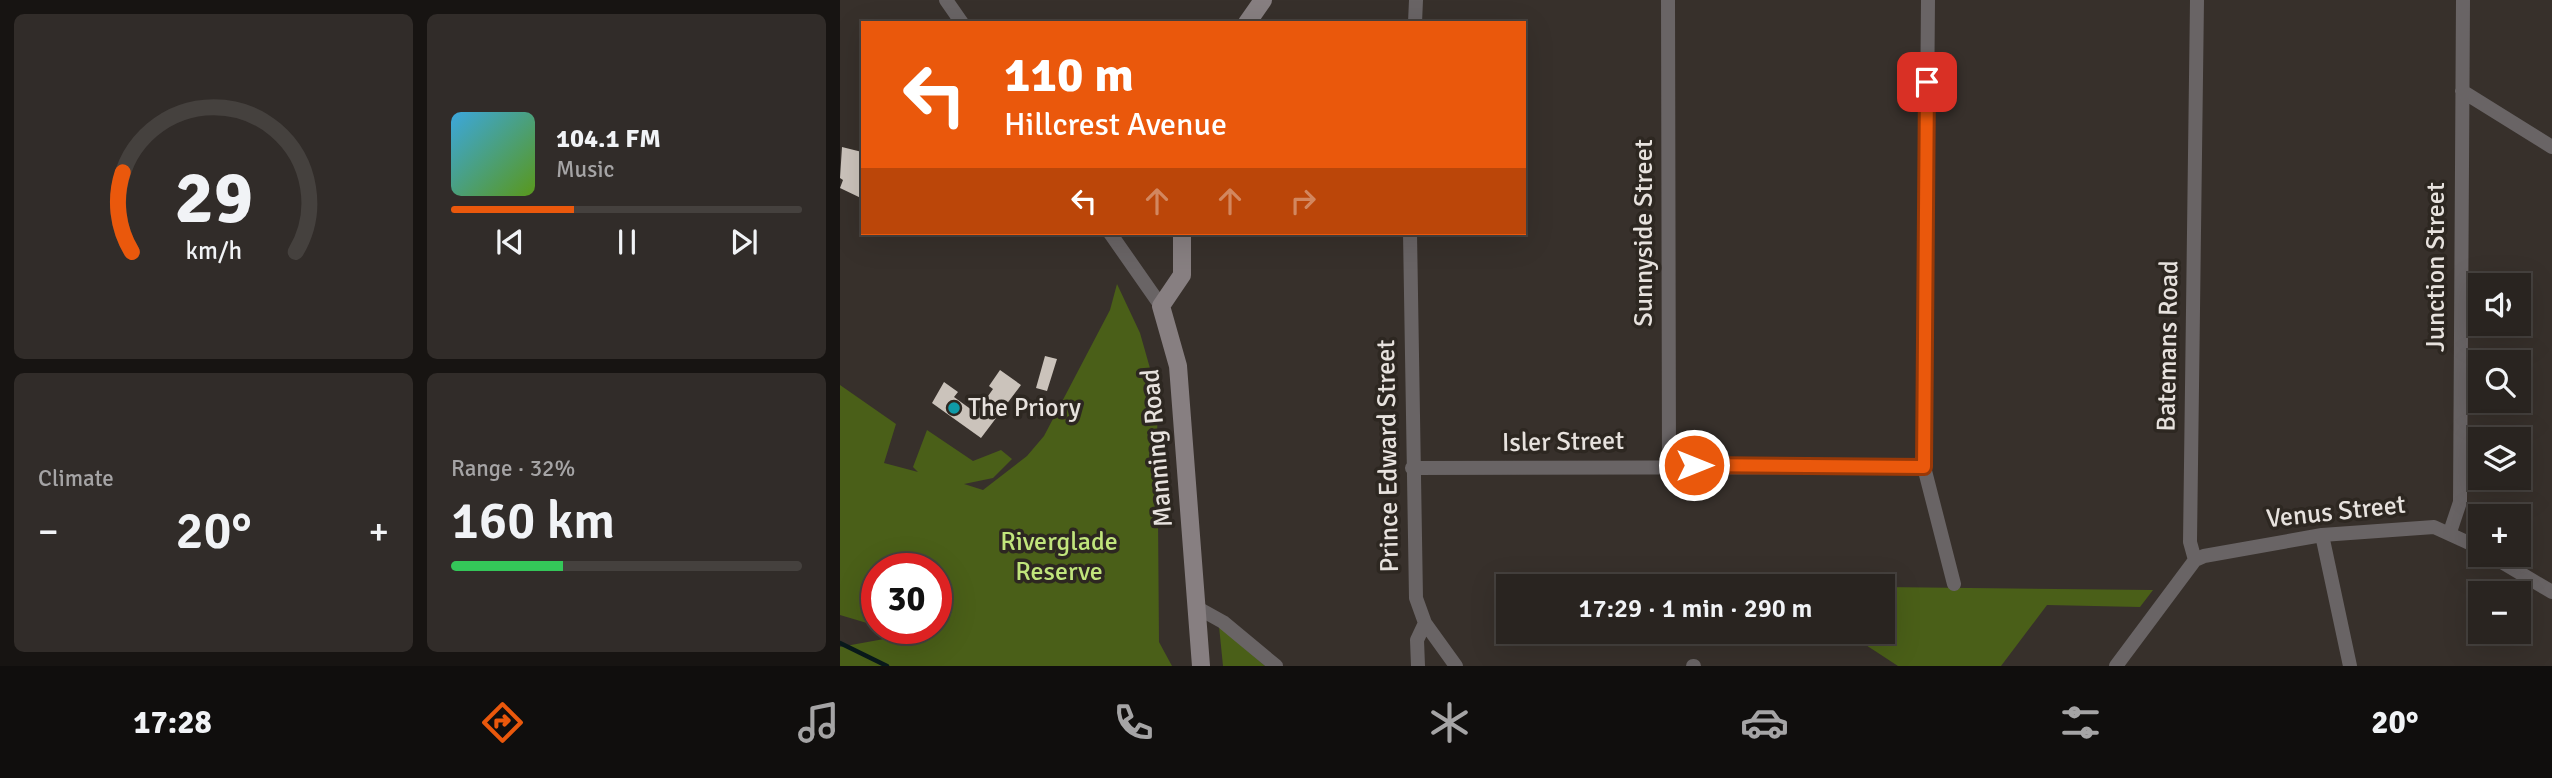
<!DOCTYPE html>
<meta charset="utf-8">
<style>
:root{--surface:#292420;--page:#312c29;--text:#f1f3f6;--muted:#a5a4a5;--line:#45413e;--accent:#ea580c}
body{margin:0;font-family:Signika,sans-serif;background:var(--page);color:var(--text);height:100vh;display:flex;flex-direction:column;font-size:26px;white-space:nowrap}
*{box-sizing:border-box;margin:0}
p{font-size:23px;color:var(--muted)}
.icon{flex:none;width:38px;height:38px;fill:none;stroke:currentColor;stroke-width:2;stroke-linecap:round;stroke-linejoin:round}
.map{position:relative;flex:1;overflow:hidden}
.panel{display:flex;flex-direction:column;gap:14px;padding:14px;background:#171412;width:840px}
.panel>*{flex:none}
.hud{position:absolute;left:21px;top:21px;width:665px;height:214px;border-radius:0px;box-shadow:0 7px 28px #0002,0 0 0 2px var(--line);background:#ea580c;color:#fff;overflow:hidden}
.tools{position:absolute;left:1628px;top:273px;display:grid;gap:14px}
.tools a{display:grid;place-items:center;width:63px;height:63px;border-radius:0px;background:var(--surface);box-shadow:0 7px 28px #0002,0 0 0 2px var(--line);font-size:35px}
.speed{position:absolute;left:21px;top:553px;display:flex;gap:14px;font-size:35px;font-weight:700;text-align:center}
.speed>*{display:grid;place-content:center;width:91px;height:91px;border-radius:50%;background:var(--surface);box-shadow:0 7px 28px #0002,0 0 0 2px var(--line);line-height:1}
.speed .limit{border:10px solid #d22;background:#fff;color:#111}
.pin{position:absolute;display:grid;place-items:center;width:60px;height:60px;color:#fff;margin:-30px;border-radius:14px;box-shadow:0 4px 10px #0006}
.me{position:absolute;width:77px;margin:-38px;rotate:90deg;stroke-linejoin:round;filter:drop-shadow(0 0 5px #0008)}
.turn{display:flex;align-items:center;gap:24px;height:147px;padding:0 28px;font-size:32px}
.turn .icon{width:91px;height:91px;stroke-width:2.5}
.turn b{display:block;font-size:49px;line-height:60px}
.lanes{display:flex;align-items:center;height:66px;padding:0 28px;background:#0003;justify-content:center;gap:35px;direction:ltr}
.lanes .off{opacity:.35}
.big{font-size:52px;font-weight:600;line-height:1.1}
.panel .card{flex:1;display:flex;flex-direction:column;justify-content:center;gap:10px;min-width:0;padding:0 24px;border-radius:10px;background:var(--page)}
.panel .dial{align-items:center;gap:0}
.dial svg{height:182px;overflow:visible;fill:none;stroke:var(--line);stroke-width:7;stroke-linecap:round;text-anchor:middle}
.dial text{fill:var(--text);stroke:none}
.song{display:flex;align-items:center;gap:21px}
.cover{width:84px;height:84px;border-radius:10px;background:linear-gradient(135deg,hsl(200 70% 55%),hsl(90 70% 35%))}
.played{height:7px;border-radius:4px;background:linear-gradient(90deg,var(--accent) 35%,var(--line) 35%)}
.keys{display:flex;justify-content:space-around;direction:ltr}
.heat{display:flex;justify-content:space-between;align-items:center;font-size:38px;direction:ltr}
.charge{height:10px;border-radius:5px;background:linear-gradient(90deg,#34c759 32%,var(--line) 0)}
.panel .tiles{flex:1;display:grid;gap:14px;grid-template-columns:repeat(2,1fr)}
.trip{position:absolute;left:656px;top:574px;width:399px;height:70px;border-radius:0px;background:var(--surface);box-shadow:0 7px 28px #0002,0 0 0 2px var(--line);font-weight:600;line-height:70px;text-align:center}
.tab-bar{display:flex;height:112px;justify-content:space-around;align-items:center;background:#100e0d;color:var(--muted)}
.tab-bar .icon{width:49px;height:49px}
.tab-bar .on{color:var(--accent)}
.tab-bar b{font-size:32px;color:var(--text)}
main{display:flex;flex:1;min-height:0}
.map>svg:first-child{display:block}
.green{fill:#4a5f18}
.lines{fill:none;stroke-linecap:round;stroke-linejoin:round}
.stream{stroke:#09191b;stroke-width:4.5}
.building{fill:#cbc3bb}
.street{stroke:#696465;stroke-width:14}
.secondary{stroke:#877f81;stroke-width:18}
.route-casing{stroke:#983908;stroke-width:18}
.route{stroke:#ea580c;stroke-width:12}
.culture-dot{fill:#0f9aa8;stroke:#2d2721;stroke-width:2.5}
.labels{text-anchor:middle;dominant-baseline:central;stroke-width:7;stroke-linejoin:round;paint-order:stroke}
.street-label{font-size:26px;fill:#e7e2de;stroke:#2d2721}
.poi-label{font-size:26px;fill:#e7e2de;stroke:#2d2721;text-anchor:start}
.park-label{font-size:26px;fill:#c1e57c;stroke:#2d2721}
</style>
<main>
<section class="panel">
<div class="tiles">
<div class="card dial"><svg viewBox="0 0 100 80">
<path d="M14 69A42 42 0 1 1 86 69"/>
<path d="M14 69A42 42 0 0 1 10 34" stroke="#ea580c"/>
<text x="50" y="56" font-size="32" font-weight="700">29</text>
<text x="50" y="72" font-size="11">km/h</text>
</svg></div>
<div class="card">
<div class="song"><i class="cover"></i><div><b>104.1 FM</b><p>Music</p></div></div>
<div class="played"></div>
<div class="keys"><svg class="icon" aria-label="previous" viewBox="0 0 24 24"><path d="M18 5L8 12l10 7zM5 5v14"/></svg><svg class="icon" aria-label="pause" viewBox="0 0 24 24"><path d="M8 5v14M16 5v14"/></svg><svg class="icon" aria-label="next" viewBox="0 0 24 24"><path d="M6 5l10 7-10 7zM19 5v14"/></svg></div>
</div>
<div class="card"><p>Climate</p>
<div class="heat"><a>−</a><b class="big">20°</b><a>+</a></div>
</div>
<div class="card"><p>Range · 32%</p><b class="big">160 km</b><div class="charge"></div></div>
</div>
</section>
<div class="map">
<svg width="1712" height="666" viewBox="0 0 1712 666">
<rect width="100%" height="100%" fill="#37302b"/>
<!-- green -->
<path class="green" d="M 277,284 L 300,333 L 317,393 L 319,642 L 332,666 L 0,666 L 0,647 L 66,635 L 45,628 L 96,628 L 96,569 L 37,569 L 37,626 L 0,615 L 0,385 L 56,424 L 44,463 L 78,472 L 73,467 L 87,430 L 133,461 L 161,450 L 172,459 L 153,478 L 124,484 L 143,490 L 187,456 L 204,436 L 270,310 Z
M 1043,587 L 1313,590 L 1300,607 L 1207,605 L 1161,666 L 1058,666 L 1006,632 L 1043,632 Z
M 379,626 L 425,666 L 383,666 Z"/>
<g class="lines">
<!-- stream -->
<path class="stream" d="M 0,643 L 47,666"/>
</g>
<!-- building -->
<path class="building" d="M 2,147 L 22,152 L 23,199 L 0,188 L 3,180 L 0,178 Z
M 205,356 L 217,359 L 207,391 L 196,388 Z
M 160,370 L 181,385 L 141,438 L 92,403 L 104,382 L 118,392 L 114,397 L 136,413 L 153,389 L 149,386 Z"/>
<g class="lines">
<!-- street -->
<path class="street" d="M 106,0 L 122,23
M 828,0 L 829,465
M 1088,0 L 1084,467 L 1114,584
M 575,23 L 576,0
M 1622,91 L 1712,147
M 270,233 L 321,306
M 570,233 L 576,598 L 585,623 L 616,666
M 572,468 L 1084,467
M 1610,532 L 1620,502 L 1623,0
M 1482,535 L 1510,666
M 1650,555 L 1712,592
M 1355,560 L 1350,542 L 1357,0
M 356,607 L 383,622 L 436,666
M 578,666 L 577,640 L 585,623
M 853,666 L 854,666
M 1276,666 L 1355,560 L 1364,556 L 1482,535 L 1594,527 L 1640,548"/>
<!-- secondary -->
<path class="secondary" d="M 407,23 L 423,0
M 342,233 L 342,275 L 321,306 L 338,366 L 361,666"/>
</g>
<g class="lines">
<defs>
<path id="route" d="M 854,465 L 1084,467 L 1087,82"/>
</defs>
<!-- route casing -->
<use href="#route" class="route-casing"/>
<!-- route -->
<use href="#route" class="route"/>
</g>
<!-- markers -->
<circle class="culture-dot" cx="114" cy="408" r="7"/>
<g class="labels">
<!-- street labels -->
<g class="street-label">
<text transform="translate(804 233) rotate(-90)">Sunnyside Street</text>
<text transform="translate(1596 267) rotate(-90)">Junction Street</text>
<text transform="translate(1328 346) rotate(-89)">Batemans Road</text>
<text transform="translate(723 442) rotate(-1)">Isler Street</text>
<text transform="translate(317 448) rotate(-95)">Manning Road</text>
<text transform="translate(548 456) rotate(-91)">Prince Edward Street</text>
<text transform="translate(1496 512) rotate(-6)">Venus Street</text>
</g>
<!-- poi labels -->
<g class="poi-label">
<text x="128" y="408">The Priory</text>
</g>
<!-- park labels -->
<g class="park-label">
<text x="219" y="542">Riverglade<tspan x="219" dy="30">Reserve</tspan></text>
</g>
</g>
</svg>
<div class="tools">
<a><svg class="icon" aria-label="sound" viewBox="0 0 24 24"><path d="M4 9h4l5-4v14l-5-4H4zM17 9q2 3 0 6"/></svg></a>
<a><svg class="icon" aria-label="search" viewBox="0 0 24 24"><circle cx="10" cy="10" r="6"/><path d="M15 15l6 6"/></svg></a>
<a><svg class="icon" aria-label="layers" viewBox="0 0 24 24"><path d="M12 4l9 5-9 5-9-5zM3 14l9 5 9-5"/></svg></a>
<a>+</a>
<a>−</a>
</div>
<div class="speed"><div class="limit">30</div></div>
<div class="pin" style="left:1087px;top:82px;background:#d93025"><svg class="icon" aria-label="arrive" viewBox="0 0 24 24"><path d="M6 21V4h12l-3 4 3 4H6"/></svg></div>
<svg class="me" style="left:854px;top:465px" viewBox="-20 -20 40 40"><circle r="17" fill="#ea580c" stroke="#fff" stroke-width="3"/><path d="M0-11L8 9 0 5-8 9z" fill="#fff"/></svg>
<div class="trip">17:29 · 1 min · 290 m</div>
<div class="hud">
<div class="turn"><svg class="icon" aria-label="left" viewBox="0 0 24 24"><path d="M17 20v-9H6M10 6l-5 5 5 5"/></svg><div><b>110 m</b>Hillcrest Avenue</div></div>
<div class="lanes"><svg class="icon" aria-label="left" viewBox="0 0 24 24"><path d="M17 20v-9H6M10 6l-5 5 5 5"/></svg><svg class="icon off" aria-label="ahead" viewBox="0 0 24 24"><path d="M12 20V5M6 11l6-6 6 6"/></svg><svg class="icon off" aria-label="ahead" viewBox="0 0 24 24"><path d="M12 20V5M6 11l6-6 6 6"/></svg><svg class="icon off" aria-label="right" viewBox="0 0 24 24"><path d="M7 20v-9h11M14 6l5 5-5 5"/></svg></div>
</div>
</div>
</main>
<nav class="tab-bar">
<b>17:28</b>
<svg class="icon on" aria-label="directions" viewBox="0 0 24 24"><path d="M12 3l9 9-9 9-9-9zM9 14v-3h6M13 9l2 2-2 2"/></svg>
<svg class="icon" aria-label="music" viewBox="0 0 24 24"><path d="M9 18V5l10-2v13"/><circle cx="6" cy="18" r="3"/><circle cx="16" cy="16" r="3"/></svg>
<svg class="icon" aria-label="phone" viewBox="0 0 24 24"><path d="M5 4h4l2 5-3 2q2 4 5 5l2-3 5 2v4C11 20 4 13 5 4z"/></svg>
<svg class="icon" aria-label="climate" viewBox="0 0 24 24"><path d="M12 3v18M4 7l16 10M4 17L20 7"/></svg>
<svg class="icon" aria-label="car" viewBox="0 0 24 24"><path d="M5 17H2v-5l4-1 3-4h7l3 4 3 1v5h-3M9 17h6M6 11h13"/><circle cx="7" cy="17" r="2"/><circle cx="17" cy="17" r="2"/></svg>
<svg class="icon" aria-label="filters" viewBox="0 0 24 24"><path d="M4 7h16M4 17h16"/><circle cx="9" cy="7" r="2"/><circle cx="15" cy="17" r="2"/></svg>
<b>20°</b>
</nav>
